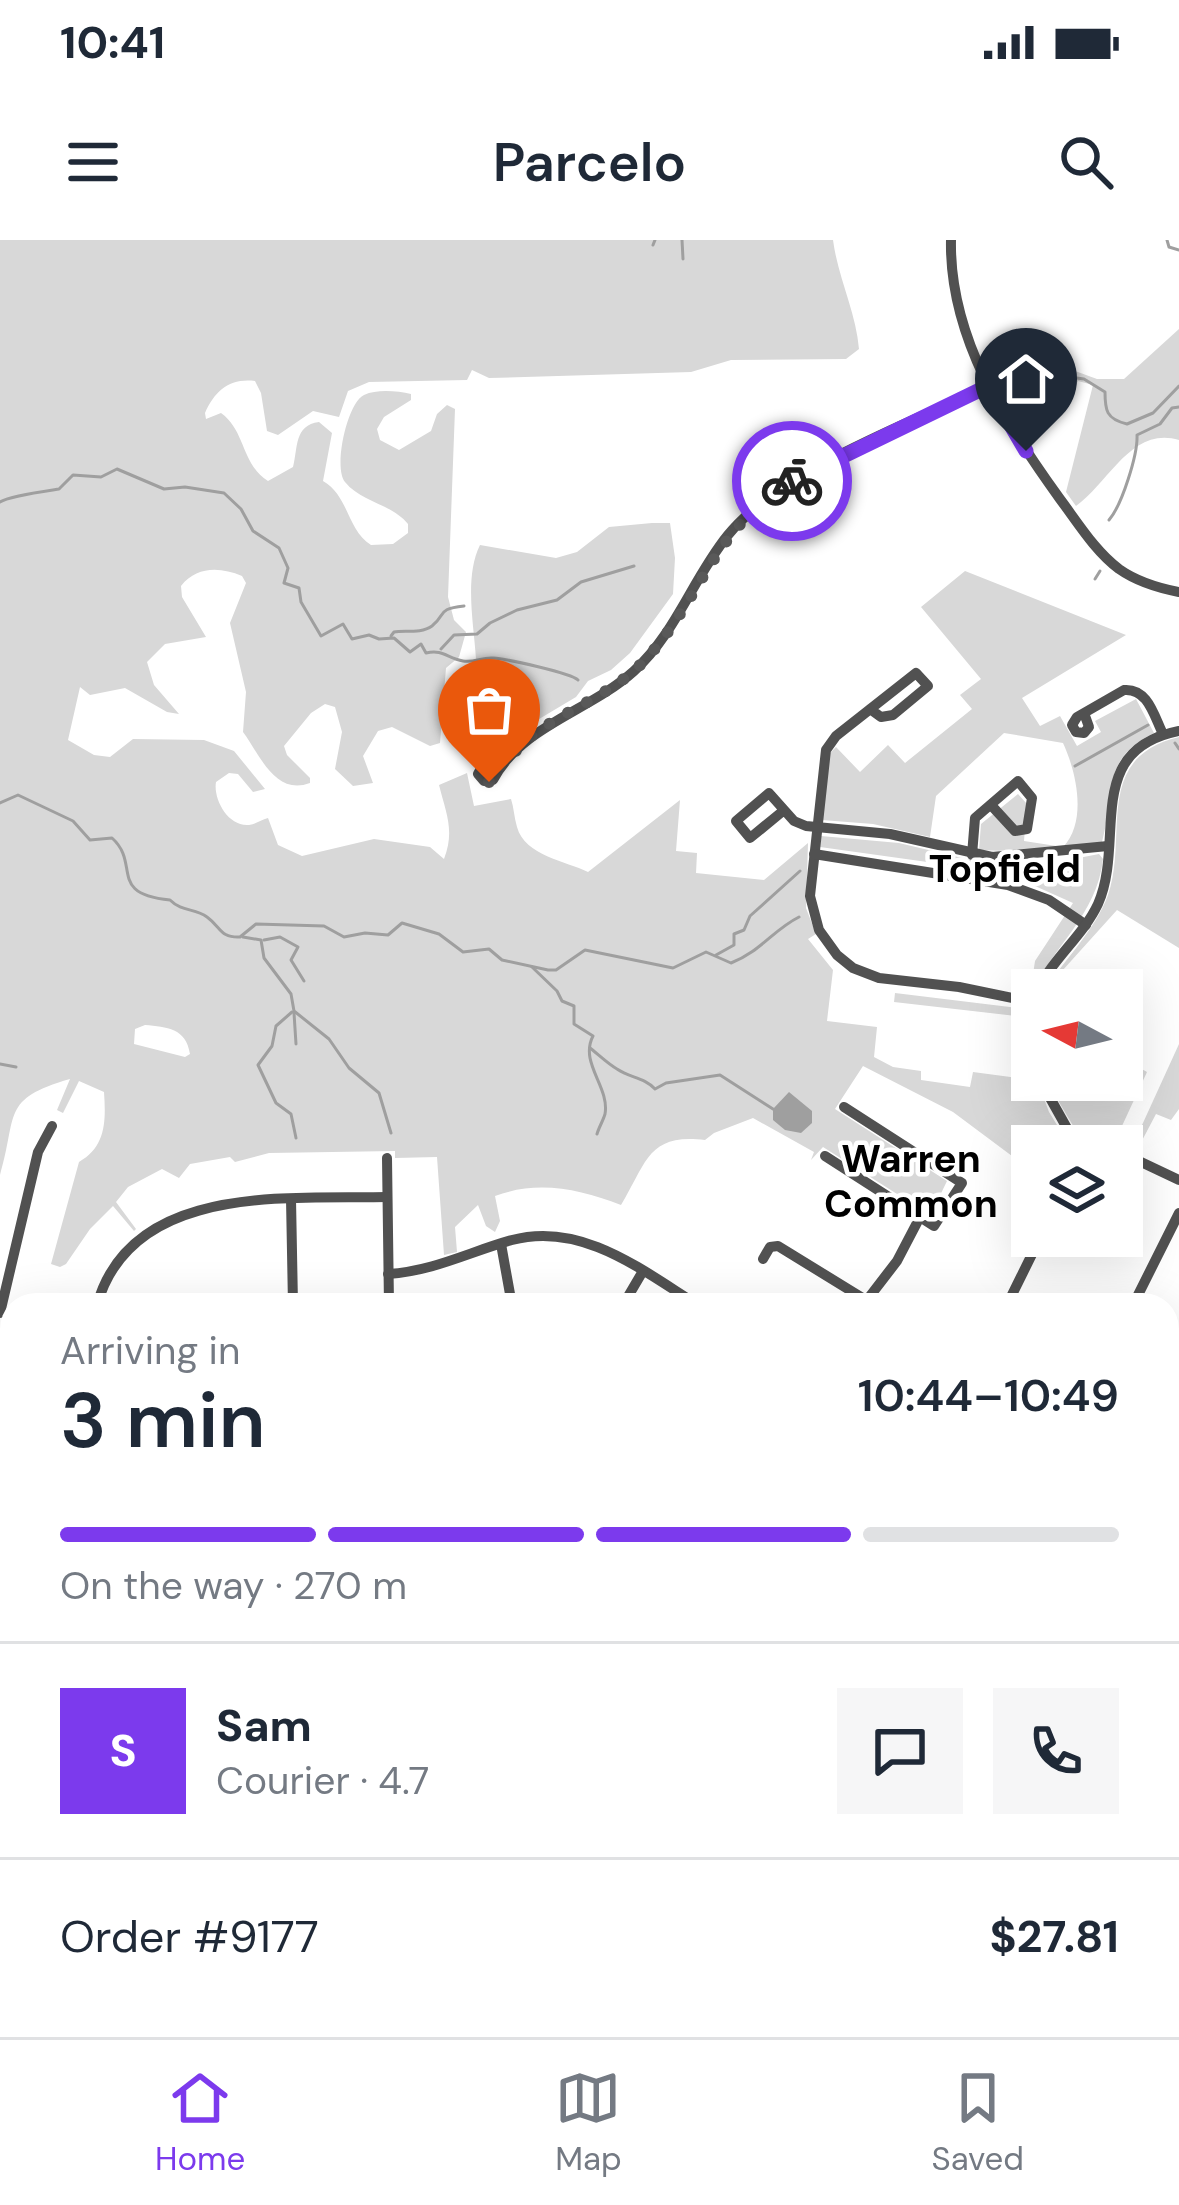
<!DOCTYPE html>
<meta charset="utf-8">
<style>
body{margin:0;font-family:"DM Sans",sans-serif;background:#f6f6f7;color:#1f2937;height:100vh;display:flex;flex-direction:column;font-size:45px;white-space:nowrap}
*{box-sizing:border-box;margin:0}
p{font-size:39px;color:#747a83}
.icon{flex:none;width:66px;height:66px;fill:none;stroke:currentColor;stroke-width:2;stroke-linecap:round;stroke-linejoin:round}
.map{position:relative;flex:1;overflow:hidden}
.drawer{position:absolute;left:0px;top:1053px;width:1179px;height:744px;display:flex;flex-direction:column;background:#fff;border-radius:36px 36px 0 0;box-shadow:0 12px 48px #0002}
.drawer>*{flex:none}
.needle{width:78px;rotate:277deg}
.tools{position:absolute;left:1011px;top:729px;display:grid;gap:24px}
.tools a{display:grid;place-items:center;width:132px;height:132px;border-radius:0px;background:#fff;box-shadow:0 12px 48px #0002;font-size:60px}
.pin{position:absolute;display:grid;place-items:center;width:102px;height:102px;color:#fff;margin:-123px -51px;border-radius:50% 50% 50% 0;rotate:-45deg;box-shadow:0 0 12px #0007}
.pin .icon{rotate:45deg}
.courier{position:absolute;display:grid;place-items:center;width:120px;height:120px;margin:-60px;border:9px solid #7c3aed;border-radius:50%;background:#fff;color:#222;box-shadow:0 3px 15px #0007}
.headline em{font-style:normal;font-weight:600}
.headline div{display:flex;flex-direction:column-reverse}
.headline{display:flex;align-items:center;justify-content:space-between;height:204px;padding:0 60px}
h1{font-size:78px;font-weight:600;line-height:90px}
.bar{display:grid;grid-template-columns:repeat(4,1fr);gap:18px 12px;align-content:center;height:144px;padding:0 60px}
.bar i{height:15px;border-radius:9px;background:#e0e1e3}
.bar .active{background:#7c3aed}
.bar p{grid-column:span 4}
.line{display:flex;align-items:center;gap:30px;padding:0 60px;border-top:3px solid #e0e1e3}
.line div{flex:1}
.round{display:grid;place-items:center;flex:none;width:126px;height:126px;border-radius:0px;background:#f6f6f7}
.status{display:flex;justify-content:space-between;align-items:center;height:84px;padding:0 60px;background:#fff;direction:ltr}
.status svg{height:33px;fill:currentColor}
header{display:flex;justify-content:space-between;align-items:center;height:156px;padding:0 60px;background:#fff;font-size:54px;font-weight:600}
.tabs{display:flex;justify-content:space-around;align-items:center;height:168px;border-top:3px solid #e0e1e3;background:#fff;font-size:33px;color:#747a83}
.tabs a{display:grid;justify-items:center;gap:6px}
.tabs .active{color:#7c3aed}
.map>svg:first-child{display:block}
.green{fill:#d8d8d8;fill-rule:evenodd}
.water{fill:#9f9f9f}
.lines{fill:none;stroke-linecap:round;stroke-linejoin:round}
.stream{stroke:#9f9f9f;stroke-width:3}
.minor{stroke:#515151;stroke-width:10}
.done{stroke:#595959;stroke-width:12;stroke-dasharray:0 21.6}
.route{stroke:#7c3aed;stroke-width:15}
.labels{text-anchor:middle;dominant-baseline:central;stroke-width:9;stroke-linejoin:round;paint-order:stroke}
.neighbourhood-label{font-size:39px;font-weight:bold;fill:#000;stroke:#fff}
</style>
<div class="status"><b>10:41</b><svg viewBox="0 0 49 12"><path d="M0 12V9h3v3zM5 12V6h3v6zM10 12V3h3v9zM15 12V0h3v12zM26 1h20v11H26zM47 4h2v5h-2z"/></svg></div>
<header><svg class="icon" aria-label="menu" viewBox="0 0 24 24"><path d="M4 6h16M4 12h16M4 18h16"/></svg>Parcelo<svg class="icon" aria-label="search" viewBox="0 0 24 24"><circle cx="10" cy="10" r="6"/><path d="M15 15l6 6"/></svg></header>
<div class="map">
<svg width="1179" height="1797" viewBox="0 0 1179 1797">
<rect width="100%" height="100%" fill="#fff"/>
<g class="green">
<path d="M0 0H833C838 38 856 72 859 109L846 119 731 120 691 132 489 138 472 130 467 140 369 142 348 151 339 177 313 171 278 195 267 191 261 153 255 141C229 138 215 151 205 173L206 179 221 173C246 191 241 224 268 241L293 227C298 208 294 185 319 182L332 193 323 241C349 256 347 290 371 305L393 304 408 293V284C392 264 361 262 345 242 333 228 347 163 364 155 377 149 397 151 411 154V160L384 177 377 189 380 200 399 210 431 191 437 174 447 165 455 169 448 357 454 380 466 392 459 417 446 428 440 503 430 506 392 487 378 491 363 516 373 543 353 546 335 529 342 492 335 467 325 464 311 473 284 506 287 515 310 538V543C275 556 260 515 243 492L246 452 230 383 246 343 242 336C220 327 197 326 181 346L182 357 206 397 165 404 147 422 154 445 179 474 167 472 125 448 90 455 80 447 68 500 94 515 110 517 133 499 204 500 234 511 265 549 253 552 238 534 229 533 216 542C213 559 228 587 249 585 256 584 261 580 268 578L278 605 302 616 374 599 430 607 444 619C455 591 446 573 439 545L467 533 474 566 511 559C514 568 514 577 517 587 525 616 566 621 588 632L680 560 676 611 697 613 696 633 764 640 808 603 806 668 816 694 808 699 833 730 827 781 877 787 874 817 893 827 921 831V840L970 847 973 832 1025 839 1024 799 1032 840H1037L1049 872 1070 906H1032V926L1016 935V919L953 872 863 826 835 869 947 941 932 972 927 973 823 907 811 920 814 912 753 878 714 893 705 900C648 893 647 922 621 965 579 949 538 940 495 956L500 981 495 992 486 986 478 965 455 987 457 1012 444 1015 437 917 395 918V911L269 913 235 922 230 917 190 924 179 938 162 929 128 947 116 962 136 989 134 991 113 966 90 989 66 1024 60 1027 51 1024 79 922C106 907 106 881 104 852L79 841 63 873 57 870 70 839C0 859 18 875 0 935ZM145 785C167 787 186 788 190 814L185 817 134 804 135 789Z"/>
<path d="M1179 89V200C1131 186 1109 243 1076 266L1066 252 1093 145 1078 141 1064 163H1040L1030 156 1031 143 1045 120 1097 139H1124Z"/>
<path d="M652 283H670L675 318 673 354 630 413 611 430 588 441 576 457 524 488 501 510 475 514C463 487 478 449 476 419 474 385 464 337 480 305L556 318 577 312 609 287Z"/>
<path d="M965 331 1126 395 1022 458 1040 486 1060 476 1077 506 1101 492 1095 481 1136 459 1154 493C1100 519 1115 555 1102 602 1062 612 1020 612 979 610L981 584 1018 554 1027 564 1024 601 1063 607C1088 581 1076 531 1063 503L1004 493 936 556 930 597 873 584 822 580 830 513 836 507 860 532 888 505 905 523 972 469 960 455 981 439 921 367Z"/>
<path d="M1179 497V708L1117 670 1062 731 1054 750H1045C1064 720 1096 689 1108 655 1129 595 1092 518 1179 497Z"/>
<path d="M821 596 899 603 979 622 1048 624 1099 614 1103 619C1097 675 1053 706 1030 755L1035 721 1073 663 1006 633 820 607Z"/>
<polygon points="895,753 1018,768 1020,765 1028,766 1026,782 1016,776 894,762"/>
<polygon points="1179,804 1179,869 1171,880 1156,874 1137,910 1132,907"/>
<polygon points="1122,818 1147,832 1115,901 1085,906 1046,840 1122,840"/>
<polygon points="1167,1156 1179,1162 1179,1431 1167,1424"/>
<polygon points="12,1337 12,1785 716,1785 712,1797 0,1797 0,1339"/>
<polygon points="1003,1785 1066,1785 1078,1797 1005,1797"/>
</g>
<g class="water">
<polygon points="789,852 812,871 812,883 801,893 785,890 773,880 773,869"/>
<polygon points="0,1760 12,1763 12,1785 77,1785 94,1797 0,1797"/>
</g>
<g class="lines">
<g class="stream">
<polyline points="682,0 683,19"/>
<polyline points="1167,0 1169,7 1179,10"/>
<polyline points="653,5 655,0"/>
<path d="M1007 144 1014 150 1026 148 1037 153 1043 152 1054 135 1084 139 1105 152C1105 170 1106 179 1127 184L1153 173 1179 146"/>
<path d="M0 262C9 256 46 251 59 249L73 235 101 237 117 229 164 249 185 247 224 253 241 269 253 291 279 308 288 328 284 343 299 348 301 362 321 396 343 384 352 399 369 395 379 399 394 398 410 412 421 404 426 413C443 409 447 418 463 421 474 423 482 417 493 418 507 419 571 433 578 440"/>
<path d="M1109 280C1122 265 1138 214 1137 195L1160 184 1172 168 1179 167"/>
<polyline points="1095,339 1100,331"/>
<path d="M391 396 394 392C404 390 421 394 432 386 447 374 436 369 464 366"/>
<polyline points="441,409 454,395 477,394 490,383 517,370 557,360 581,342 634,326"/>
<polyline points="1175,503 1179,509"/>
<polyline points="1075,526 1148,485"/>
<path d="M0 563 18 555 73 581 90 600 112 598C141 624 107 654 170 660 182 672 195 668 207 677 221 687 220 698 240 697L256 684 324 686 344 697 365 693 388 695 402 683 439 694 463 712 489 709 502 720 548 730H556L585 710 673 728 706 712 731 723C760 712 773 690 799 677"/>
<polyline points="243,697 261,700 264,718 291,754 294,771 329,799 349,828 379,853 391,893"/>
<polyline points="264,700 280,697 298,707 291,720 304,741"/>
<polyline points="716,715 734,705 734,694 744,690 750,676 800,631"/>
<path d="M532 727 557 751 562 761 574 766V784L593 796C579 823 610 847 605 874 603 881 599 887 597 894"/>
<polyline points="292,772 276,786 272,806 258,825 276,863 291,874 296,898"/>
<polyline points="294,773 296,804"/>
<path d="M590 808C599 815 608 824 617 829 630 838 644 837 655 849L666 843 720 835 773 869"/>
<polyline points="0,824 16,827"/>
<polyline points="0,1549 12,1529"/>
<polyline points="328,1785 332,1797"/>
<polyline points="369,1785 373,1797"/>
<polyline points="285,1795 311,1787 323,1797"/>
<polyline points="706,1797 712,1785"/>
</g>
<g class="minor">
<path d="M951 0C949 97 1005 183 1060 259 1078 283 1095 311 1119 329 1136 341 1158 348 1179 352"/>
<polyline points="870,469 881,477 893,475 928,446 916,433 836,496 826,510 810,656 819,690 837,715 853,728 879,738 959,747 1032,762"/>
<path d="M1084 473 1089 487 1084 493 1076 492 1072 485 1077 477 1124 450C1148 448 1154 476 1163 494"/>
<path d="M497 528 484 523 478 534 484 541 493 540C521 486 590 471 634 431 676 393 693 338 728 295 781 230 910 183 988 146"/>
<polyline points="783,571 750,598 736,581 769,553 794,581 806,586 890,594 992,617 1108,606"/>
<polyline points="814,614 1008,645 1049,660 1086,685"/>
<polyline points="972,615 975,578 1018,541 1032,558 1027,589 1015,591 991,565"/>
<path d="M1038 750C1053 718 1083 696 1098 664 1126 601 1082 510 1179 491"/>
<polyline points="1032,779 1032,795"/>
<polyline points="1040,840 1077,906"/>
<polyline points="1122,913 1179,940"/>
<polyline points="825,916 934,986 962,943 844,867"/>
<polyline points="387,918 389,1065"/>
<polyline points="291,959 293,1065"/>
<polyline points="501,1004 512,1065"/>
<polyline points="763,1019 770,1007 778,1006 874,1065"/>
<path d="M388 1034C434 1031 469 1012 512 1000 582 981 643 1031 698 1065"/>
<polyline points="867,1060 897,1021 920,977"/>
<path d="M97 1065C131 943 288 959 387 957"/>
<polyline points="623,1065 643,1031"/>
<polyline points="1007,1065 1041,996"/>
<polyline points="1133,1065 1179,973"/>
<polyline points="0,1073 38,912 52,886"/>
<polyline points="1167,1107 1179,1113"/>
<polyline points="0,1292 12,1292"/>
<polyline points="1167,1437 1179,1445"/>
<polyline points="1167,1677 1179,1672"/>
<polyline points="0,1721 12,1723"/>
<polyline points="134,1785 140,1797"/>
<polyline points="832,1785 840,1797"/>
<polyline points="957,1785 958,1797"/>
<polyline points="782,1797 802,1785"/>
</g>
</g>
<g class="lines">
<path class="done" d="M489 542 496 537 497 528C512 517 523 501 538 491 575 466 615 452 646 419 703 356 712 290 792 241"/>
<polyline class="route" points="792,241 988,146 1026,211"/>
</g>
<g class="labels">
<g class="neighbourhood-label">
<text x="1005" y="628">Topfield</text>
<text x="911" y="918">Warren<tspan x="911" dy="45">Common</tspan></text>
</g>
</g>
</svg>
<div class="tools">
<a><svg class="needle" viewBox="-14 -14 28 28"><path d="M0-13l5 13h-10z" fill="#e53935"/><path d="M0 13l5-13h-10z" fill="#747a83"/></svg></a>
<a><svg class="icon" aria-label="layers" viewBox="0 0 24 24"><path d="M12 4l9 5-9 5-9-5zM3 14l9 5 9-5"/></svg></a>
</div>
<div class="pin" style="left:489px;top:542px;background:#ea580c"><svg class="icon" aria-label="bag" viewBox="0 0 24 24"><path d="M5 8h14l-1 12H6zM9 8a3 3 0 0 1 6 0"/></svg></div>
<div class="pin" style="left:1026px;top:211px;background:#1f2937"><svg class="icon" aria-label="home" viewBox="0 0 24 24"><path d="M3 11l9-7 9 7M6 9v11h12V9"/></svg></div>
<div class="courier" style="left:792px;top:241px"><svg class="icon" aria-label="bike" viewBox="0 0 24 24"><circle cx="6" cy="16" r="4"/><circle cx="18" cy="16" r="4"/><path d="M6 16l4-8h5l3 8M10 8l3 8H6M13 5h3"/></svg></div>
<section class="drawer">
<div class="headline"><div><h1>3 min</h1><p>Arriving in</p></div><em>10:44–10:49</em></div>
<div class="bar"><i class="active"></i><i class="active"></i><i class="active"></i><i></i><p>On the way · 270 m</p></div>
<div class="line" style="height:216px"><b class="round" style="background:#7c3aed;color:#fff">S</b><div><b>Sam</b><p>Courier · 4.7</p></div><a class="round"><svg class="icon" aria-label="chat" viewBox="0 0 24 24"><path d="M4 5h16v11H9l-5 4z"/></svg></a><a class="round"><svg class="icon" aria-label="phone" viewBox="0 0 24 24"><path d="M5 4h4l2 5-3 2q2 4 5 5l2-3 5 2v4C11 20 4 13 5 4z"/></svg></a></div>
<div class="line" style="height:156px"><div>Order #9177</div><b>$27.81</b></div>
</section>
</div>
<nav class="tabs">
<a class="active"><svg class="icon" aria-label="home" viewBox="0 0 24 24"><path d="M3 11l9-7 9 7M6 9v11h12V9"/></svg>Home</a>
<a><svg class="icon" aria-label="map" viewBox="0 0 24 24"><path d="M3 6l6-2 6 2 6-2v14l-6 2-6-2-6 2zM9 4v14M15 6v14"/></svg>Map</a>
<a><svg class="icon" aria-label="saved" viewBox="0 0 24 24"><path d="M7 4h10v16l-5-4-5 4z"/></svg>Saved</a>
</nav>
